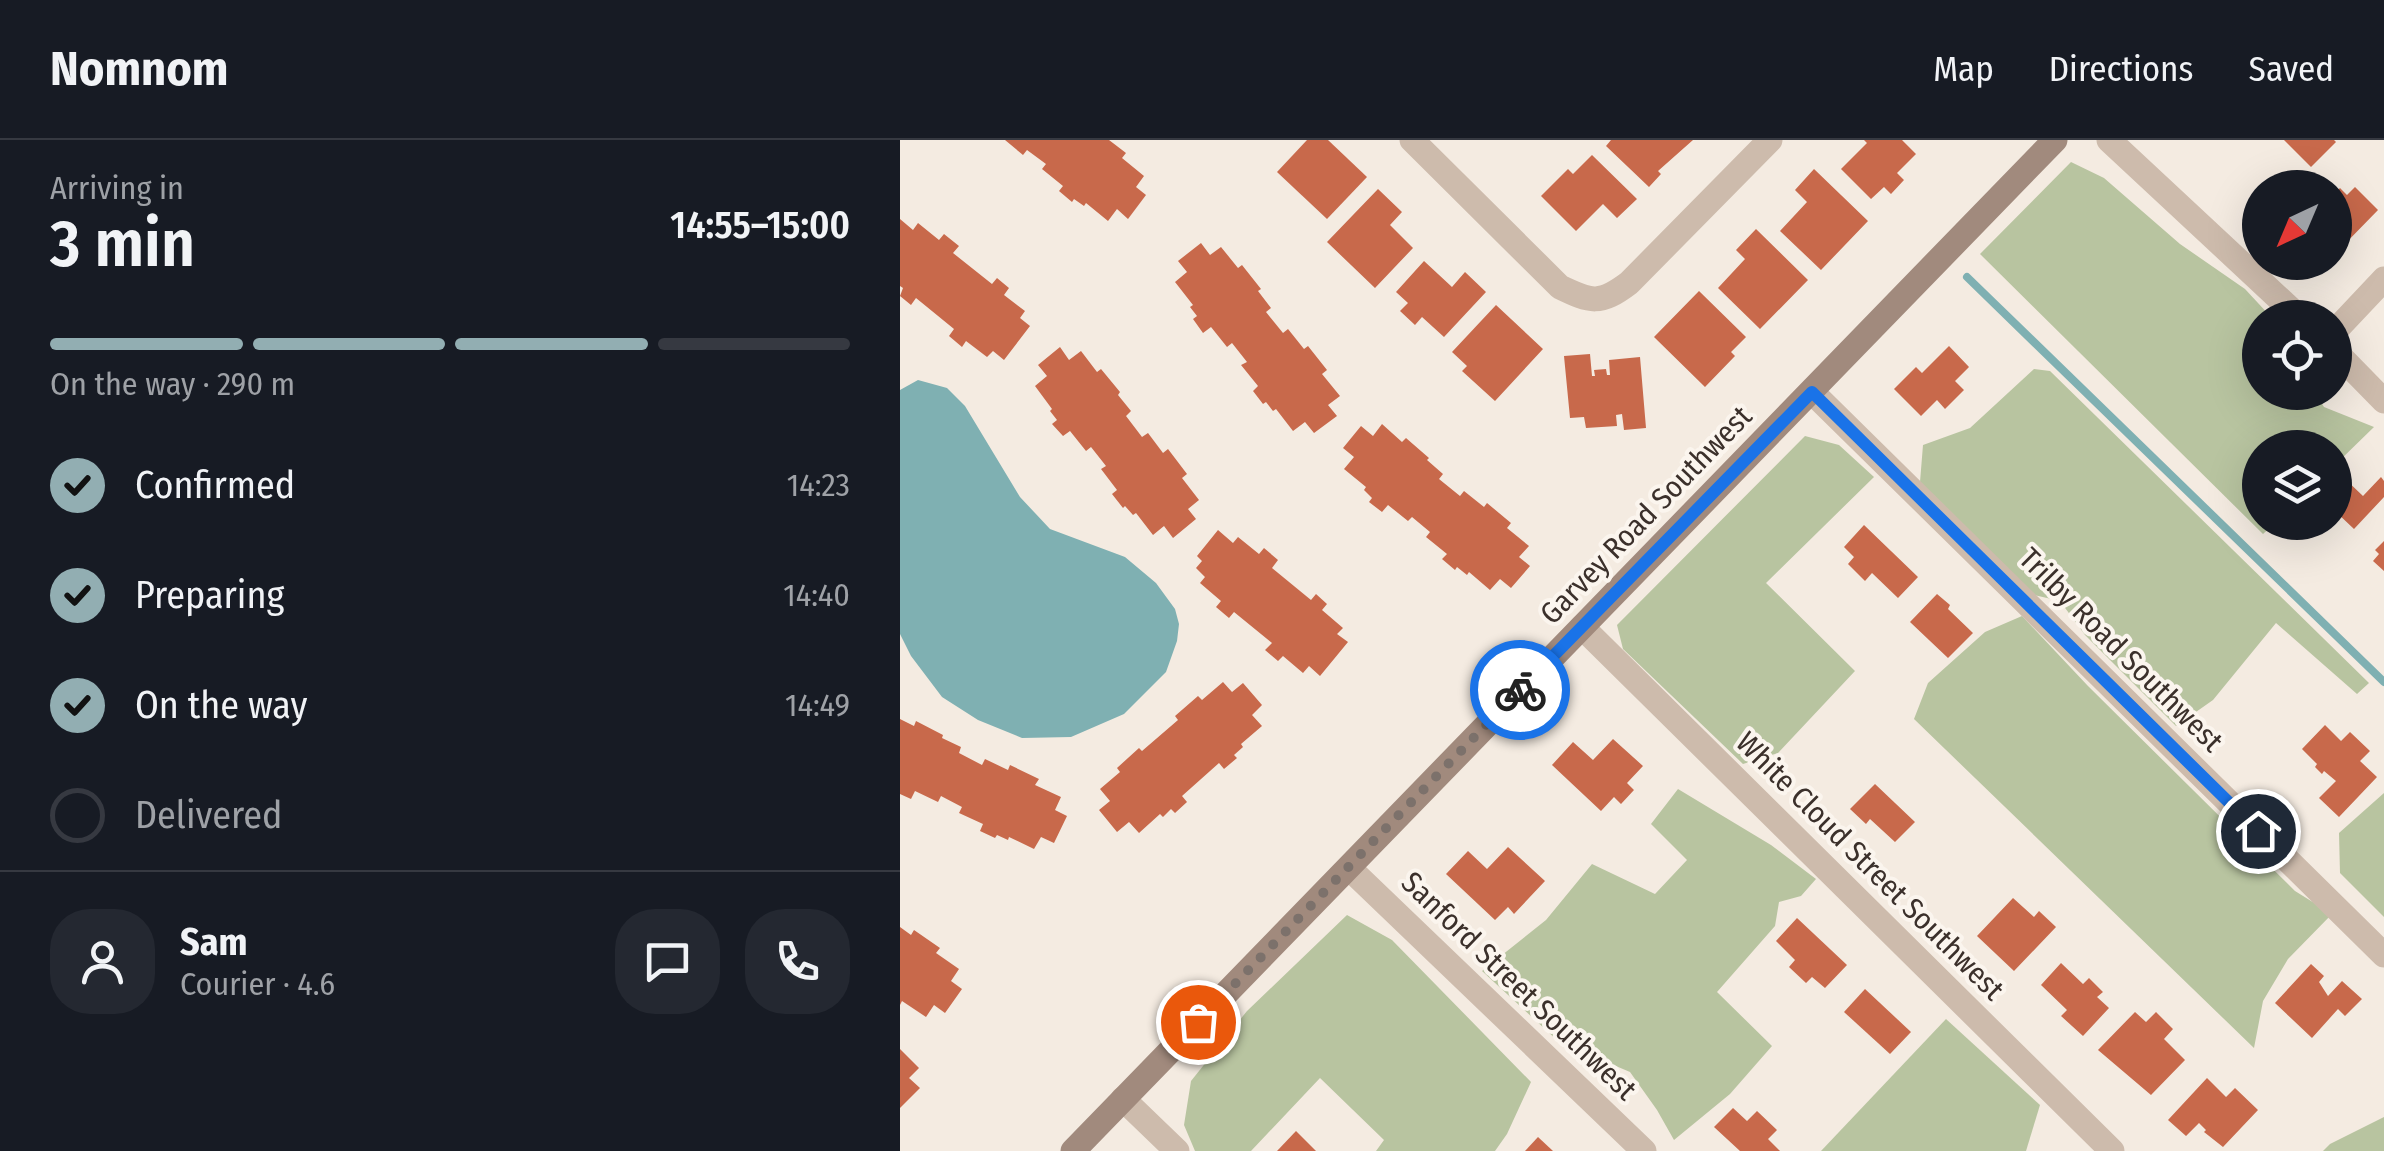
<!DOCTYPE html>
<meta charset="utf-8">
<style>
body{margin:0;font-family:"Fira Sans Condensed",sans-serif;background:#242831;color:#f1f3f6;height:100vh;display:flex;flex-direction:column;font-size:38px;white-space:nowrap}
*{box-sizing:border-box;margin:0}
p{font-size:32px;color:#9ea1a6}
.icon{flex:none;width:55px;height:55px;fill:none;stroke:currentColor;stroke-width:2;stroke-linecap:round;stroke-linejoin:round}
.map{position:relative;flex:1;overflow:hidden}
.side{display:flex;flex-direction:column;background:#171b24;width:900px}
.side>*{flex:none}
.needle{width:65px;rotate:224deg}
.fabs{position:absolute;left:1342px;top:30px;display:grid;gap:20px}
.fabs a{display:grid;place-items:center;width:110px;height:110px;border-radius:50%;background:#171b24;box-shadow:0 10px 40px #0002;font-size:50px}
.pin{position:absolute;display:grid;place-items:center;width:85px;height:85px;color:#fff;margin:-42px;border:5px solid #fff;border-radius:50%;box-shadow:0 2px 10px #0007}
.courier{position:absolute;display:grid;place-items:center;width:100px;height:100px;margin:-50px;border:8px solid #1a73e8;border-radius:50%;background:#fff;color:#222;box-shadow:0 2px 12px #0007}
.headline em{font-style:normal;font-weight:600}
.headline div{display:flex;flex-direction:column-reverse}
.headline{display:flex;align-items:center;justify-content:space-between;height:170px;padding:0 50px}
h1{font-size:65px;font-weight:600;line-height:75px}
.bar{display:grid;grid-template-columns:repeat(4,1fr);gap:15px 10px;align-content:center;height:120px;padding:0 50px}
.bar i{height:12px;border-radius:8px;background:#363941}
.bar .selected{background:#92aeb2}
.bar p{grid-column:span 4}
.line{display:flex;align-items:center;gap:25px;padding:0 50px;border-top:2px solid #363941}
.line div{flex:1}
.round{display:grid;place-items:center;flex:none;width:105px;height:105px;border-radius:40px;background:#242831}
ol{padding:0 50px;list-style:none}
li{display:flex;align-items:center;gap:30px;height:110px}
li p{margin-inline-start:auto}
li .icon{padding:10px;border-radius:50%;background:#92aeb2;color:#111;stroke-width:4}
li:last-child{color:#9ea1a6}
li i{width:55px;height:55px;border:5px solid #363941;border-radius:50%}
header{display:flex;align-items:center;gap:60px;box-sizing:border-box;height:140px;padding:0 50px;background:#171b24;border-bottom:2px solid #363941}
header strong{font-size:48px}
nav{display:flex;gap:55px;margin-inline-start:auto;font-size:35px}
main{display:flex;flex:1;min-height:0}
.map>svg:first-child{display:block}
.green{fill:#b8c4a0}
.water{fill:#7fb0b2}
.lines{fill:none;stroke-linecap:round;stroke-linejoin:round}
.stream{stroke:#7fb0b2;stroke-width:8}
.building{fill:#c8694b}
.street{stroke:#cdbbac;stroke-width:25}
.secondary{stroke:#a18a7d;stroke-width:25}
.done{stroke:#7c716b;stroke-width:10;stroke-dasharray:0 18}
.route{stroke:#1a73e8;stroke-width:12}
.labels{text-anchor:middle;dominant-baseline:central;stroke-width:8;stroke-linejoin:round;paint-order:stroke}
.street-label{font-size:30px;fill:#3b302b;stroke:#fbf5ee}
</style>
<header>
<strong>Nomnom</strong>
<nav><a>Map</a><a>Directions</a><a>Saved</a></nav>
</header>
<main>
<section class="side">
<div class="headline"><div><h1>3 min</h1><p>Arriving in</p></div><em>14:55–15:00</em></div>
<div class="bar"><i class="selected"></i><i class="selected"></i><i class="selected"></i><i></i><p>On the way · 290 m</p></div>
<ol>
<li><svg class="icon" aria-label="check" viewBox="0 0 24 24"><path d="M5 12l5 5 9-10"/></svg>Confirmed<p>14:23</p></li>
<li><svg class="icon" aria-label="check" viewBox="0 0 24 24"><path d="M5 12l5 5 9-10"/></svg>Preparing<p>14:40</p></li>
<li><svg class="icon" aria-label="check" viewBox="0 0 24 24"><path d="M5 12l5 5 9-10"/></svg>On the way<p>14:49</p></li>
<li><i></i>Delivered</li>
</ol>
<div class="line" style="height:180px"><a class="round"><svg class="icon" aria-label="person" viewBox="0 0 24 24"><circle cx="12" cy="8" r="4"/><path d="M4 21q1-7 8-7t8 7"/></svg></a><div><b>Sam</b><p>Courier · 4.6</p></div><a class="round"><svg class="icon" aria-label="chat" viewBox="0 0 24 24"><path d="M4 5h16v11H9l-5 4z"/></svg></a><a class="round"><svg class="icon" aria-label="phone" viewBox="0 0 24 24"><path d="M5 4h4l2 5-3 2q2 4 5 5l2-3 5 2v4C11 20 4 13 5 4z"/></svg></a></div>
</section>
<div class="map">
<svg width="1484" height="1011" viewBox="0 0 1484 1011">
<rect width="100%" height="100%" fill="#f4ebe1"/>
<g class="green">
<polygon points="1171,22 1204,38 1280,104 1345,149 1371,177 1360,178 1360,252 1415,253 1424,267 1474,287 1435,325 1435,308 1360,308 1360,382 1375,383 1363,394 1080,114"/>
<polygon points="1134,229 1150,231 1469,543 1457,554 1376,483 1313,560 1276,586 1185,495 1160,461 1134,455 1020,342 1023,305 1070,288"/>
<polygon points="905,296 939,305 974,337 866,443 955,531 878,613 843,624 723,509 717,485"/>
<polygon points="1122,476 1188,546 1395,751 1432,774 1388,819 1363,861 1354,908 1014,579 1028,543 1085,492"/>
<polygon points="778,649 871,705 916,739 901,756 879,762 875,786 817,852 872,906 830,954 774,1000 757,970 730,932 659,902 582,831 646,780 692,724 755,754 787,720 751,684"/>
<polygon points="1484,653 1484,777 1440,733 1439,693"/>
<polygon points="447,775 492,800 631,942 607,994 595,1011 476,1011 484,1000 420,938 351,1011 295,1011 284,985 291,941 347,871"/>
<polygon points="1046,879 1140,965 1126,1011 921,1011"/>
<polygon points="1484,977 1484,1011 1423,1011 1430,1004"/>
</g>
<polygon class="water" points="18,240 47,248 65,266 120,357 150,389 225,417 256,443 275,469 279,484 277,501 266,532 224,574 171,597 122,598 78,580 42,557 11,516 0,494 0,250"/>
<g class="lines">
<polyline class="stream" points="1067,137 1484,542"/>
</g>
<g class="building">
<polygon points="105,0 209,0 226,13 222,18 244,36 236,47 246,55 228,79 217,69 208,81 186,63 184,66 174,59 172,62 159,51 163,46 142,29 146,24 127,10 123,15"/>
<polygon points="407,0 428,0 467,37 427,79 377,32"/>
<polygon points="711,0 793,0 758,31 761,34 749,47 706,6"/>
<polygon points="964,0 1002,0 1016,14 997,33 1004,40 991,54 984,47 971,59 941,29 967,3"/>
<polygon points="1384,0 1434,0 1436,2 1411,27"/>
<polygon points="692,15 737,59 717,78 703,64 676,91 641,56 668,29 673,34"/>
<polygon points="914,29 968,81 921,130 880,91 907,62 895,50"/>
<polygon points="1455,47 1478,70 1439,110 1435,107 1435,53 1440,48 1447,55"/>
<polygon points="478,49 502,72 490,85 513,108 475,148 427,102"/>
<polygon points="0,79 13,90 18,83 39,100 44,94 59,106 53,113 92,144 97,138 109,148 104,155 125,171 120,178 130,186 104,220 93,211 87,217 66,201 62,207 49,196 54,189 16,158 11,165 0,156 3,148 0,146"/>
<polygon points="856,89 908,140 860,189 818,148 845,119 836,110"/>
<polygon points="301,103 310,115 321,107 338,128 342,125 361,149 358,151 371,168 366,172 383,193 388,189 404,209 408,206 427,230 422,234 440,256 428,265 437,276 414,293 405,282 393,291 376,269 373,271 366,262 363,264 353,251 358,246 341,225 347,222 332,203 327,207 311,187 303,193 293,179 297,176 290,167 293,165 275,142 287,132 278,121"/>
<polygon points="524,121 552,147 565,132 586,152 544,197 522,177 515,185 500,171 508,163 496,152"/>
<polygon points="799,151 846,197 831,212 835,216 805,247 754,197"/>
<polygon points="596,165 643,209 595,261 562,231 567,226 552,212"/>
<polygon points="1049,206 1069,227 1055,241 1064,250 1045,269 1037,260 1021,276 994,249 1016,227 1022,233"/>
<polygon points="160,207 169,220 181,211 197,232 201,229 220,252 218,255 231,271 226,276 242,297 248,293 263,313 268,309 287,334 282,338 299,360 288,369 296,379 273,398 264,386 253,395 236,373 233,375 225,366 223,368 212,354 217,350 201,329 206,326 191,307 186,311 170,291 163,296 152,284 157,280 150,271 152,269 135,246 147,236 138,225"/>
<polygon points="690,214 692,236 695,236 694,230 706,229 707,235 710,235 709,220 740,217 746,288 724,290 722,274 716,275 717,286 686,288 684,277 670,278 664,216"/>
<polygon points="482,284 502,302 506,298 529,318 527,320 543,334 539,339 560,356 564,351 584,367 587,363 611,383 607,388 629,406 619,417 630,426 611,448 600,439 590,450 569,432 567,435 557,427 555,430 542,419 547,414 526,397 530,392 512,377 508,381 488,365 482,372 469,362 472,358 464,350 466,347 444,329 454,317 443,308 461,286 473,296"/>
<polygon points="1442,336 1463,356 1481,337 1484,341 1484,357 1454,389 1435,371 1435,344"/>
<polygon points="964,385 1018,437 998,458 972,433 965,441 948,424 954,417 944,407"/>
<polygon points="318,390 333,403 338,397 359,414 364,408 378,420 372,428 411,460 416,454 427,464 422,470 443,488 437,494 448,502 420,536 409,526 403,533 383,516 378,521 365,510 372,503 334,472 329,478 316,467 321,461 300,443 305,437 296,428 302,421 297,416"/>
<polygon points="1484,401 1484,431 1473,421 1479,414 1475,410"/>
<polygon points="1037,454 1050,465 1048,469 1073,493 1048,518 1010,482"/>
<polygon points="323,542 332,552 343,543 362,565 352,575 362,586 341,604 343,607 334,615 337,618 324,629 319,623 282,656 287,662 275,673 271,669 263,677 260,674 239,693 229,682 217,692 199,670 210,661 200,649 220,632 217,628 239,608 242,611 278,580 275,576 298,556 302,560"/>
<polygon points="0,579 14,586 16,581 43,595 42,598 61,607 59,613 82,625 85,619 108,630 110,625 139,639 135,645 161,657 155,670 167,676 154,703 141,697 134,709 109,697 108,700 97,695 95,698 80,691 83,684 59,673 62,667 41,656 38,662 15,651 11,659 0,654"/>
<polygon points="1425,585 1441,601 1450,592 1470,611 1460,621 1477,637 1439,677 1419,658 1436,641 1424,631 1422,634 1415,627 1417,624 1402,609"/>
<polygon points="713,599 743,626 727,643 734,650 721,664 714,657 701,671 652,625 673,602 693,620"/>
<polygon points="975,644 1015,682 995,702 970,679 966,684 950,669"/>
<polygon points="608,707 645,741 614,774 608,767 595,780 546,734 568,711 587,729"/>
<polygon points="1113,758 1134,777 1139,771 1156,787 1114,831 1077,796"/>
<polygon points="897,778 947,825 925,848 912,837 906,843 889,827 895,820 876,801"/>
<polygon points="0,787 11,795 14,790 40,808 36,813 59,829 51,841 62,849 45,873 34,865 26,877 2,861 0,865"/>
<polygon points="1161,823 1183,844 1189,838 1203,852 1197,857 1209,868 1183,896 1161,876 1167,870 1141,845"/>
<polygon points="1411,824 1424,836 1419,842 1428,856 1442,841 1462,859 1445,876 1438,869 1412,898 1375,863"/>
<polygon points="965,849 1011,892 990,914 944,872"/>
<polygon points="1235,872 1246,882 1256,872 1273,889 1264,899 1285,920 1251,955 1198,910"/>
<polygon points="0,909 19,928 9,938 20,948 0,968"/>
<polygon points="1307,938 1326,957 1335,948 1358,970 1323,1007 1304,992 1306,990 1299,983 1286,996 1268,980"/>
<polygon points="833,968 847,981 857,971 877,990 868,999 880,1011 840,1011 814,987"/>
<polygon points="396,991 416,1011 377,1011"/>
<polygon points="638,997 653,1011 625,1011"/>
</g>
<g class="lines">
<g class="street">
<path d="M512 0 660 147C691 162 700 165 729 143L870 0"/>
<polyline points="1209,0 1400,178"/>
<polyline points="1435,191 1484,139"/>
<polyline points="1435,211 1484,261"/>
<polyline points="912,252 1484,815"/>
<polyline points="682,487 1212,1011"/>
<polyline points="449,728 744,1011"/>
<polyline points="223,959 277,1011"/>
</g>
<polyline class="secondary" points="173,1011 1155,0"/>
</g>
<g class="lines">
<polyline class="done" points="298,882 620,550"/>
<polyline class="route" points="620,550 912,252 1358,691"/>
</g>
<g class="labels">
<g class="street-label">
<text transform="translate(746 375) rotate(-46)">Garvey Road Southwest</text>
<text transform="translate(1221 510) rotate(45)">Trilby Road Southwest</text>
<text transform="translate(970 726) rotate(45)">White Cloud Street Southwest</text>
<text transform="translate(619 846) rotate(44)">Sanford Street Southwest</text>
</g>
</g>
</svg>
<div class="fabs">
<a><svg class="needle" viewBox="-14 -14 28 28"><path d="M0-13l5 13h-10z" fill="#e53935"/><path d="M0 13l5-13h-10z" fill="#9ea1a6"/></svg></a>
<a><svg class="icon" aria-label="locate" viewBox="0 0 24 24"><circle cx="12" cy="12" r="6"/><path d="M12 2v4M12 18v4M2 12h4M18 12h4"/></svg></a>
<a><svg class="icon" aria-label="layers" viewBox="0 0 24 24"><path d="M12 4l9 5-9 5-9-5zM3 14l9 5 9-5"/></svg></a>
</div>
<div class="pin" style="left:298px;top:882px;background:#ea580c"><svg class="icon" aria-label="bag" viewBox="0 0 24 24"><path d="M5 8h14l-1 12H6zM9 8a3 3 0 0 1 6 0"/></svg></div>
<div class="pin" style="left:1358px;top:691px;background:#1f2937"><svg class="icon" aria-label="home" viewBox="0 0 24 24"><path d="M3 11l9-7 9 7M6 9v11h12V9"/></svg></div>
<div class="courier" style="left:620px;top:550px"><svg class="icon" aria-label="bike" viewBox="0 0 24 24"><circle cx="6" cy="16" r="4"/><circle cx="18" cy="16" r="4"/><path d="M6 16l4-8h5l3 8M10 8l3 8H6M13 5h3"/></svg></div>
</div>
</main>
